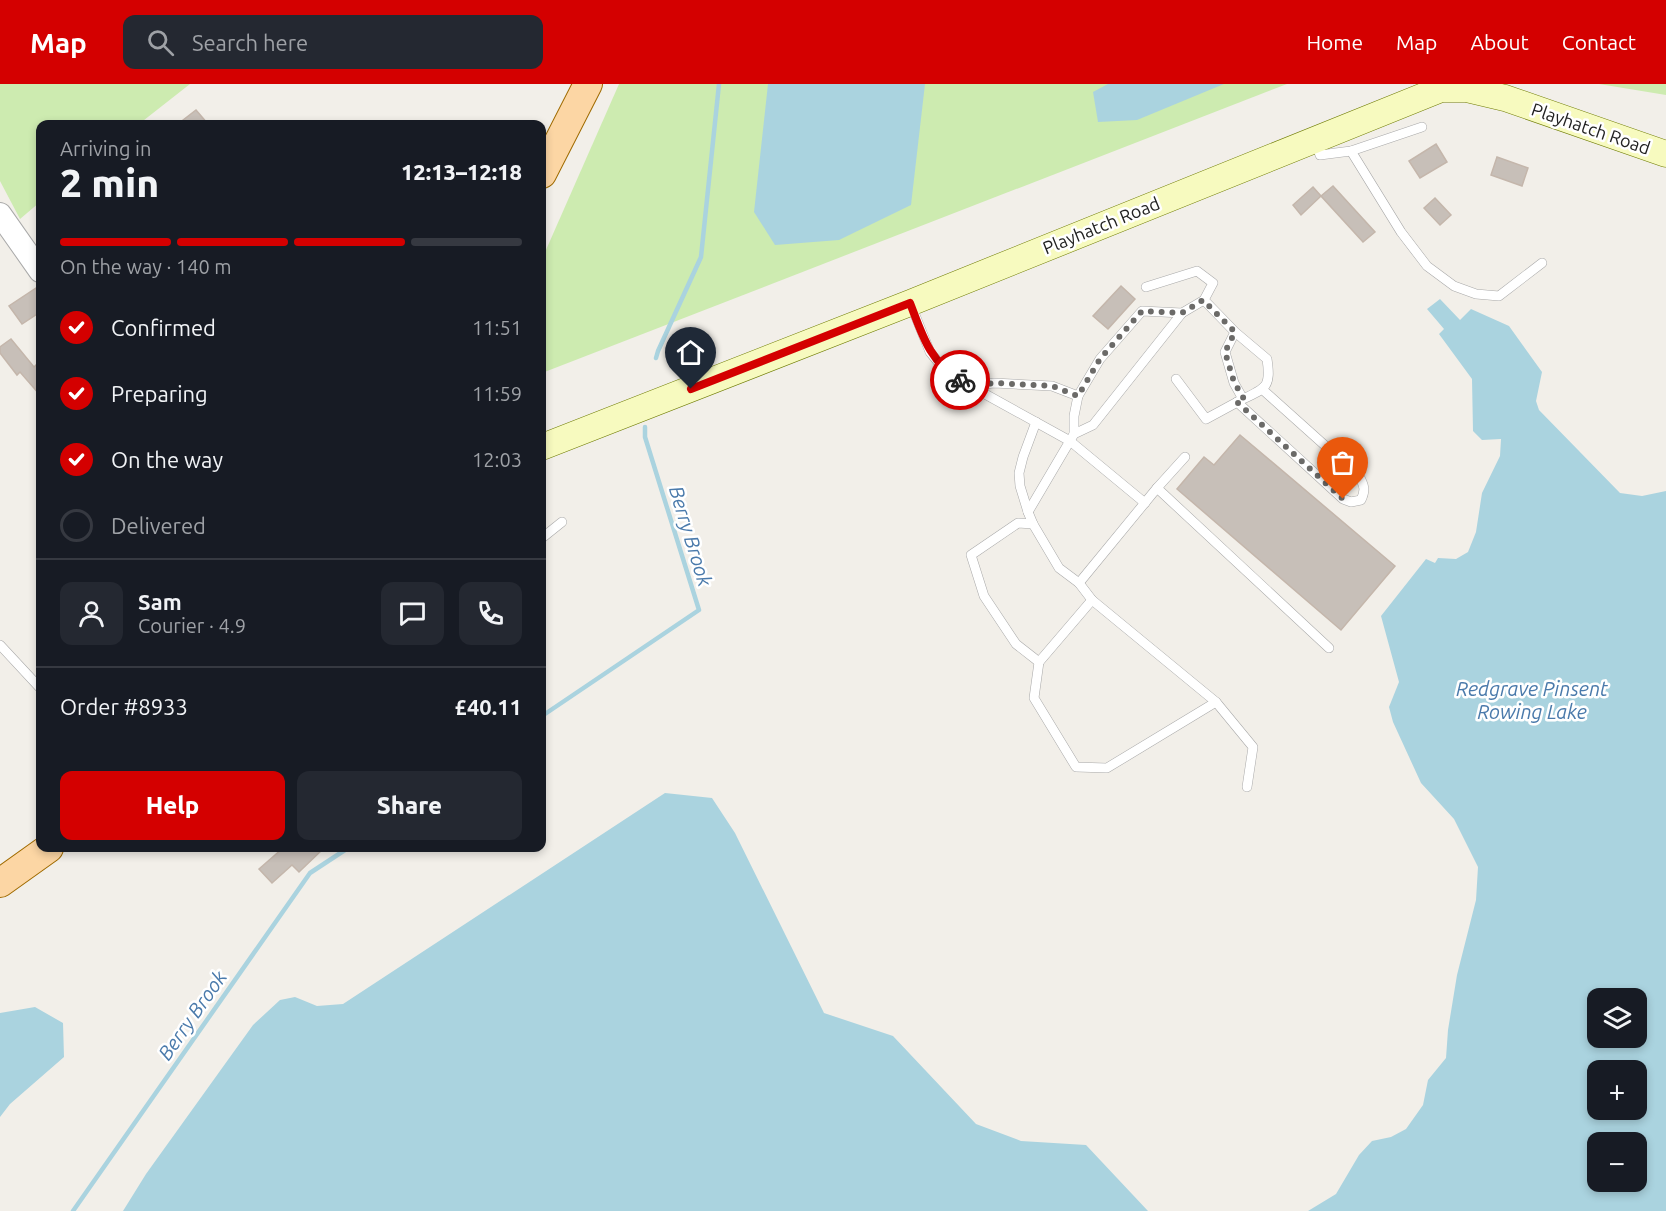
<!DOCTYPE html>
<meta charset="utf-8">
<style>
body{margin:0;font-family:Ubuntu,sans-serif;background:#242831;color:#f1f3f6;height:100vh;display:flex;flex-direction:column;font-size:22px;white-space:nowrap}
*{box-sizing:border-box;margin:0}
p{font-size:20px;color:#9ea1a6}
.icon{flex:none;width:33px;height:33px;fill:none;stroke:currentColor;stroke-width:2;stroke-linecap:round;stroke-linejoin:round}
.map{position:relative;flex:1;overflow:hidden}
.sheet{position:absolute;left:36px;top:36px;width:510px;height:732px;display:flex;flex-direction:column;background:#171b24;border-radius:12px;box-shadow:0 3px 9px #0003}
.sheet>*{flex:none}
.tools{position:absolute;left:1587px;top:904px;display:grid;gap:12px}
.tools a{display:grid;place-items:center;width:60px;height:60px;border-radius:12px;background:#171b24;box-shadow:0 3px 9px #0003;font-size:30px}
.pin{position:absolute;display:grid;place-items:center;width:51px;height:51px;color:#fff;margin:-62px -26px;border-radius:50% 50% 50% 0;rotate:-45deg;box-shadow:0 0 6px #0007}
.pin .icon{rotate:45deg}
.courier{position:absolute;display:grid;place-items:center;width:60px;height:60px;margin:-30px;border:4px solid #d40000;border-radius:50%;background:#fff;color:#222;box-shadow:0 2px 8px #0007}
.head em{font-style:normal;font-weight:800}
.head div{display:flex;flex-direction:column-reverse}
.head{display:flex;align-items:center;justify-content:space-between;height:102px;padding:0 24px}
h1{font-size:39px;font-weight:800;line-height:45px}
.bar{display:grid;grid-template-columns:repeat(4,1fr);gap:9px 6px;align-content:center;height:72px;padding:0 24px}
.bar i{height:8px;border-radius:4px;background:#363941}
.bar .active{background:#d40000}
.bar p{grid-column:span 4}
.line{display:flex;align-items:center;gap:15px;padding:0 24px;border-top:2px solid #363941}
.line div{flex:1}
.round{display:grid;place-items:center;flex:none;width:63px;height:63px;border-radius:12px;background:#242831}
ol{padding:0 24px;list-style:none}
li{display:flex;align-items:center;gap:18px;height:66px}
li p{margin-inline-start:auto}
li .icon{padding:6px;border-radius:50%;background:#d40000;color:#fff;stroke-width:4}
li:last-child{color:#9ea1a6}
li i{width:33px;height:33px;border:3px solid #363941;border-radius:50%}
.primary-button{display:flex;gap:12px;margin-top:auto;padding:12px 24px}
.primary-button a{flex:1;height:69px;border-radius:12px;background:#d40000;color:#fff;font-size:24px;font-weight:800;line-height:69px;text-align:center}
.primary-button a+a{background:#242831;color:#f1f3f6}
header{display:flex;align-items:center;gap:36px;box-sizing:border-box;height:84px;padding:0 30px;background:#d40000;color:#fff}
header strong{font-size:28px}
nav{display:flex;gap:33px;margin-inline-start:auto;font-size:21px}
.search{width:420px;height:54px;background:#242831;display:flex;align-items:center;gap:15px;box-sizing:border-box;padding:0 21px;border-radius:12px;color:#9ea1a6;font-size:22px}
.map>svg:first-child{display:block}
.grass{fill:#cdebb0}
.water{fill:#aad3df;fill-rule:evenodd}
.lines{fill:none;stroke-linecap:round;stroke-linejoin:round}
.stream{stroke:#aad3df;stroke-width:4.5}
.building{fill:#c7bfb8;stroke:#c4b6ab;stroke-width:1.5}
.service-casing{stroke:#a9a9a9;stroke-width:10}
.tertiary-casing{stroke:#a9a9a9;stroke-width:24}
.secondary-casing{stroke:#707d05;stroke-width:27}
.primary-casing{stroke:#a06b00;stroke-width:30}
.service{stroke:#fff;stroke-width:9}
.tertiary{stroke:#fff;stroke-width:22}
.secondary{stroke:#f7fabf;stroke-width:26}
.primary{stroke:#fcd6a4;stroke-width:28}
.done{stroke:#6b6a68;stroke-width:6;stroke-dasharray:0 10.8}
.route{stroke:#d40000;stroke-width:8}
.labels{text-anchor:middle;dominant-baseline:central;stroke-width:5;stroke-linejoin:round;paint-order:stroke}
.street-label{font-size:18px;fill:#222;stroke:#fff}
.water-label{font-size:20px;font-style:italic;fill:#4a7aab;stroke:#fff}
</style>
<header>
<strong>Map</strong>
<div class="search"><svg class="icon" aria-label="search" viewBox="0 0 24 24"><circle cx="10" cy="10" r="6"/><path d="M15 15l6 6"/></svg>Search here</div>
<nav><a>Home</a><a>Map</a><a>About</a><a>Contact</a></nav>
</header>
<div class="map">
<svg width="1666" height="1127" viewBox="0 0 1666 1127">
<rect width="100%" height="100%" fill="#f2efe9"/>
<g class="grass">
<polygon points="0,0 190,0 139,40 40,40 40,118 20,135 0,97"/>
<polygon points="619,0 1287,0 542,289 542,175"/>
<polygon points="1599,0 1666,0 1666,11"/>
</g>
<g class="water">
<polygon points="768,0 925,0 911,121 839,156 775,161 754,128"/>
<polygon points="1108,0 1224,0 1137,36 1098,38 1093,8"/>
<path d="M1440 215 1460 236 1471 225 1509 242 1542 288 1536 317 1539 326 1620 409 1642 412 1666 407V1127H1308L1336 1110 1359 1071 1372 1057 1391 1053 1406 1045 1423 1021 1428 996 1446 974 1448 946 1457 891 1476 816 1478 783 1454 735 1421 699 1393 638 1389 623 1399 598 1381 532 1426 475 1435 479 1438 474 1456 475 1468 468 1476 448 1482 409 1500 372 1501 355 1482 356 1473 347 1472 295 1439 250 1444 245 1427 225ZM1598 915H1636V954H1598ZM1598 987H1636V1026H1598ZM1598 1059H1636V1098H1598Z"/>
<polygon points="665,709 712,714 735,749 824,929 893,952 976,1040 1021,1057 1086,1061 1148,1127 123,1127 146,1090 253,941 280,916 295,913 317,922 343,920"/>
<polygon points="35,923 63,939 64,973 10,1020 0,1033 0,929"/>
</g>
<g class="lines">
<g class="stream">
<polyline points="656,274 658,267 701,173 719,0"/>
<polyline points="542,632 699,526 645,353 645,343"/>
<polyline points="73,1127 310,789 348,764"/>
</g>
</g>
<g class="building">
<polygon points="196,26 208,40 178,40"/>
<polygon points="1436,60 1447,78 1420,94 1409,77"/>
<polygon points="1497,73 1528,84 1522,102 1491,91"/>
<polygon points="1333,102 1375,148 1363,158 1321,112"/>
<polygon points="1313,103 1321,112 1301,131 1293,121"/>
<polygon points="1435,114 1451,131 1440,141 1424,124"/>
<polygon points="1121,202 1135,215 1108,245 1093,232"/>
<polygon points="36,204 40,211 40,228 22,240 9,222"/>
<polygon points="11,255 34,283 40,277 40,311 20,288 17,291 0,269 0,263"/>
<polygon points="1240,351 1395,482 1341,546 1177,405 1204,373 1214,381"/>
<polygon points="283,764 324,764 299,788 292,781 272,799 259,785"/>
</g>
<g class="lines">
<defs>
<g id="service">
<polyline points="1315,57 1320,71 1351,67 1422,43"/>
<polyline points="1351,67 1401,148 1427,182 1454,202 1476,210 1499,212 1542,179"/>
<path d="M1146 203 1197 187 1213 199 1204 216 1235 248 1267 275C1271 302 1267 304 1243 315L1234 299 1225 268 1235 248"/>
<polyline points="911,221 930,268 947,289 1070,357 1145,419"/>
<polyline points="1176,295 1206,335 1241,316"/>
<polyline points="969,302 994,299 1052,302 1078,312 1100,275 1142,227 1182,229"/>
<path d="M1237 318 1343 415 1351 418 1361 416C1366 406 1364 401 1359 392L1263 306"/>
<polyline points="1036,338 1023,373 1019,389 1020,402 1028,428 1033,440 1059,484 1079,499 1092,516 1216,618 1253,663 1247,703"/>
<polyline points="1074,350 1093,341 1182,229 1204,216"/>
<polyline points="1157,404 1329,564"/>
<polyline points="1028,428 1074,350 1074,332 1078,312"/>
<polyline points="1033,440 1018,439 971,471 984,512 1016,560 1039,578 1034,614 1076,683 1107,684 1216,618"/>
<polyline points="542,454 562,438"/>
<polyline points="1079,499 1157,404 1185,373"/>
<polyline points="0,561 40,604"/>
<polyline points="1039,578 1092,516"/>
</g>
<polyline id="tertiary" points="0,130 40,187"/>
<polyline id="secondary" points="542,363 910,219 1441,5 1467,5 1505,14 1666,70"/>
<g id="primary">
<polyline points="542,90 588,0"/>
<polyline points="0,799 49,764"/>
</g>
</defs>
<use href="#service" class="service-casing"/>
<use href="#tertiary" class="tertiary-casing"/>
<use href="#secondary" class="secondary-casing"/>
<use href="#primary" class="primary-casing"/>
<use href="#service" class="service"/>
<use href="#tertiary" class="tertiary"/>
<use href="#secondary" class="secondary"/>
<use href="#primary" class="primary"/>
</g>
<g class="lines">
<polyline class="done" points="960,296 969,302 994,299 1052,302 1078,312 1100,275 1142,227 1182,229 1203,216 1235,248 1225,268 1234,298 1244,315 1237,318 1343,415"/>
<path class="route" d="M691 305 910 219C922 250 929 277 960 296"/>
</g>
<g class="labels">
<g class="street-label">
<text transform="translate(1591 44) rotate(19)">Playhatch Road</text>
<text transform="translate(1101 141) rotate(-22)">Playhatch Road</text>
</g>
<g class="water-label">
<text transform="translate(691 452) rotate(73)">Berry Brook</text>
<text x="1532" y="604">Redgrave Pinsent<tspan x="1532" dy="23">Rowing Lake</tspan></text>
<text transform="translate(192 931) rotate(-55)">Berry Brook</text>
</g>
</g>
</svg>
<div class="tools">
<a><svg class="icon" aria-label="layers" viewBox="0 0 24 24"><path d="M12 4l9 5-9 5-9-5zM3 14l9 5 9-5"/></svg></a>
<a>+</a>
<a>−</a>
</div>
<div class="pin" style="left:1343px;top:415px;background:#ea580c"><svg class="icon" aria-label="bag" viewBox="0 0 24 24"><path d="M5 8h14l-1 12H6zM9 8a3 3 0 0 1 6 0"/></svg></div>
<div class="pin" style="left:691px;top:305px;background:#1f2937"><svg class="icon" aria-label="home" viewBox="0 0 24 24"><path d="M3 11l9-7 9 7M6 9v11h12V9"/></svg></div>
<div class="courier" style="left:960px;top:296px"><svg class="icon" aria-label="bike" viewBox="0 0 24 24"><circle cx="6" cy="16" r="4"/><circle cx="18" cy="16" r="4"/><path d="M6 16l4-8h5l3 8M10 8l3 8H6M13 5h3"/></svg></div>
<section class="sheet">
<div class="head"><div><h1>2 min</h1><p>Arriving in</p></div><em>12:13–12:18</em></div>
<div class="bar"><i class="active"></i><i class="active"></i><i class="active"></i><i></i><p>On the way · 140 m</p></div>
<ol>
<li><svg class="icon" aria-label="check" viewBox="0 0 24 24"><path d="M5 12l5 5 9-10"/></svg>Confirmed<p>11:51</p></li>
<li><svg class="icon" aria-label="check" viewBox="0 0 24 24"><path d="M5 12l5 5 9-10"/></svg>Preparing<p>11:59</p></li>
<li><svg class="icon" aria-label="check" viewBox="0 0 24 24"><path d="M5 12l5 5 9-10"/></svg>On the way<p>12:03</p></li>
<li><i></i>Delivered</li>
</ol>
<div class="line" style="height:108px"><a class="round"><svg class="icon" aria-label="person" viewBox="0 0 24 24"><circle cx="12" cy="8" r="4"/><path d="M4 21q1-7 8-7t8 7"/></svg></a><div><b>Sam</b><p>Courier · 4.9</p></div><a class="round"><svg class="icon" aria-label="chat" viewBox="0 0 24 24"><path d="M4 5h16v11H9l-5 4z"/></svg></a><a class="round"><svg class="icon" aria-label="phone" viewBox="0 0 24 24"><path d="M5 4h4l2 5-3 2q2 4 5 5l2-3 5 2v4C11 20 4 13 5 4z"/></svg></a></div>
<div class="line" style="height:78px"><div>Order #8933</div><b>£40.11</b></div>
<div class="primary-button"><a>Help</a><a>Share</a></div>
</section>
</div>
